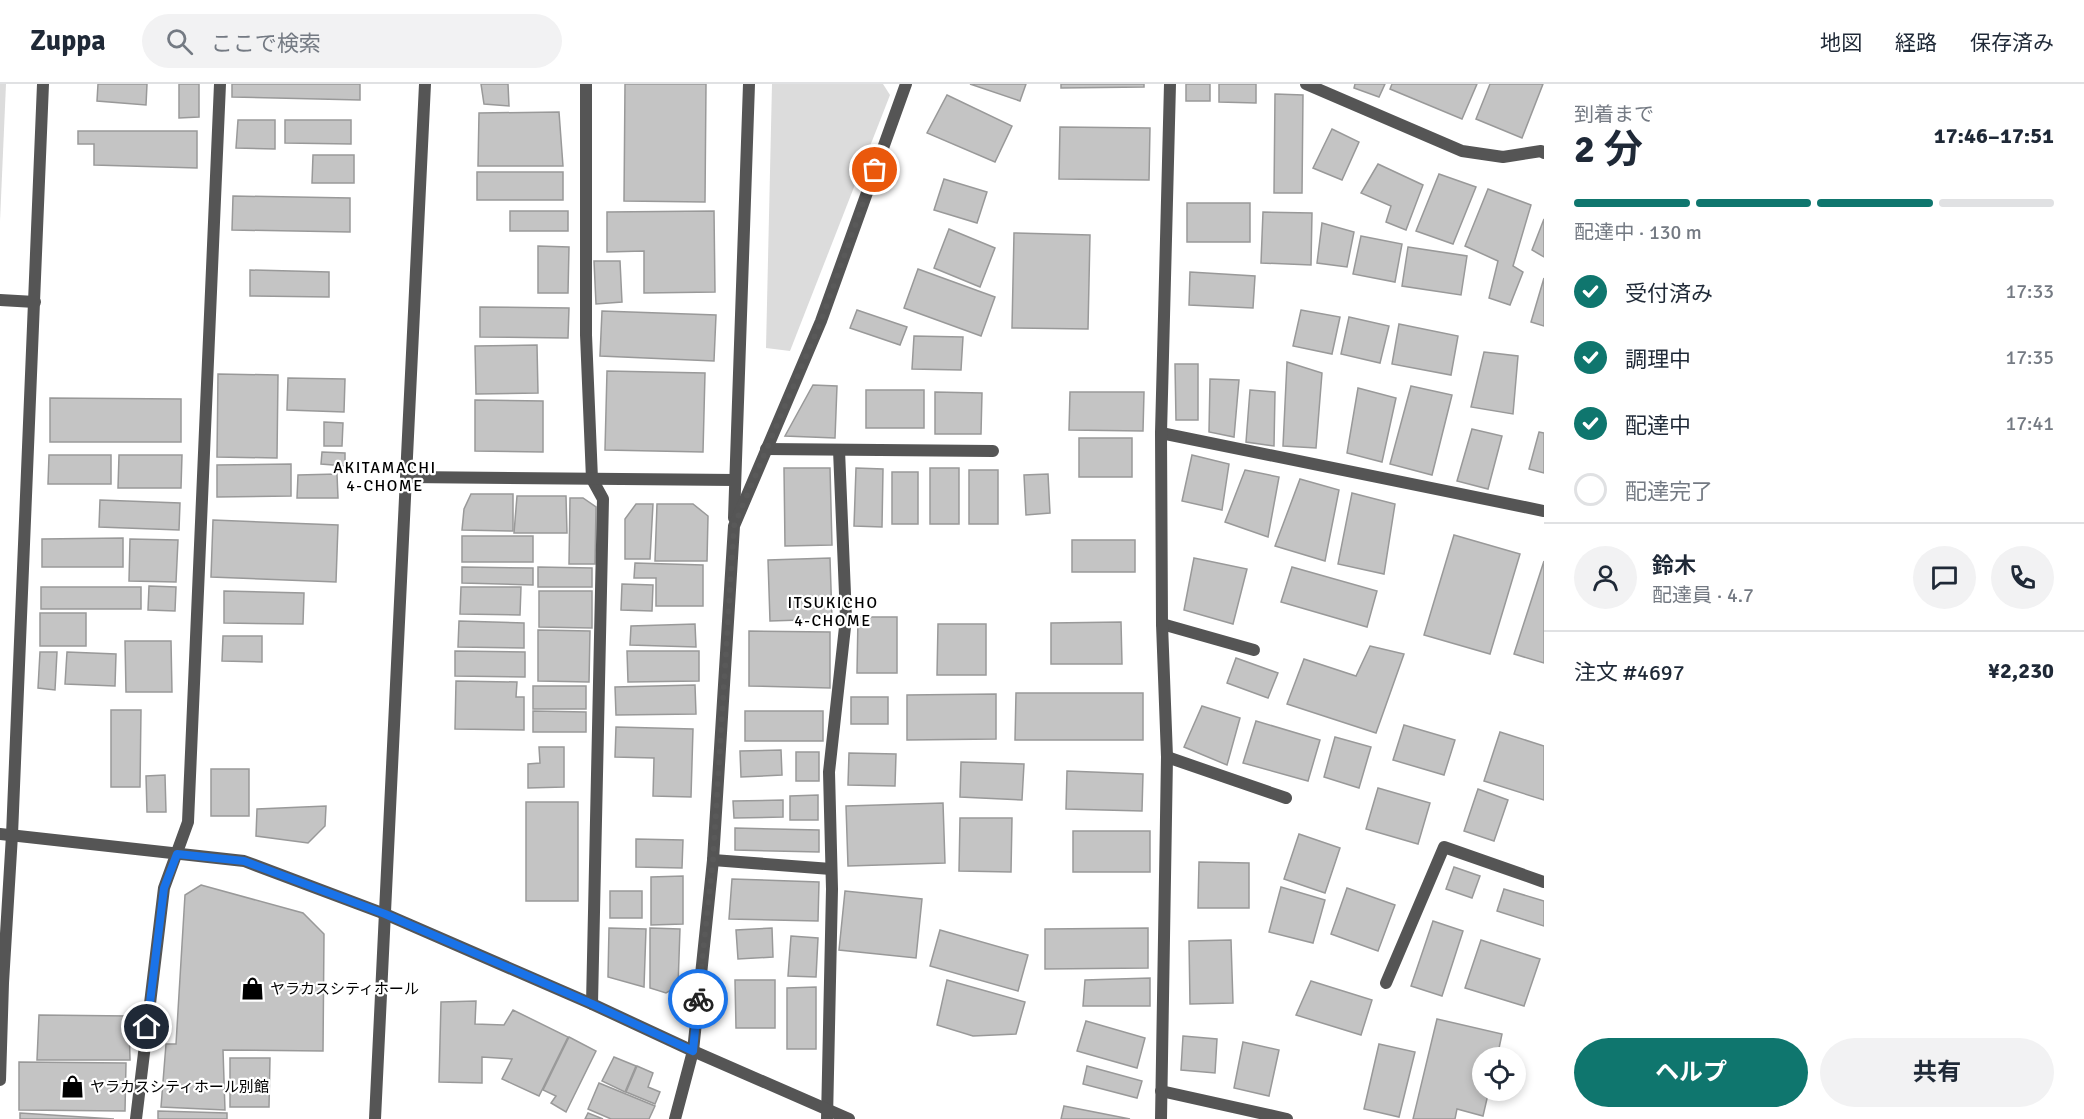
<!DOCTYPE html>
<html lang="ja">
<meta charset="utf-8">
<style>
body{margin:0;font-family:Signika,"Noto Sans JP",sans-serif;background:#f2f2f3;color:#1f2937;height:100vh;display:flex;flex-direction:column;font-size:22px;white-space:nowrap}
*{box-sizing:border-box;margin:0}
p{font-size:20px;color:#747a83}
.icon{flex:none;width:33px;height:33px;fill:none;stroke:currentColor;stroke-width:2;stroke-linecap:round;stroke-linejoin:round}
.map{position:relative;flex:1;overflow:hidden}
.sheet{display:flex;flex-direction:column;background:#fff;width:540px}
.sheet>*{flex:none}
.controls{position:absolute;left:1472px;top:963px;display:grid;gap:12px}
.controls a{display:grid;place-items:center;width:54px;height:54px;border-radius:50%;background:#fff;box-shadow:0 3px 9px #0003;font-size:30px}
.pin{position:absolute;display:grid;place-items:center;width:51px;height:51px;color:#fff;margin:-26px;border:3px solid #fff;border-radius:50%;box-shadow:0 2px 6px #0007}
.courier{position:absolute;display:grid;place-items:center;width:60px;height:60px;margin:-30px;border:4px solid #1a73e8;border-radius:50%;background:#fff;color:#222;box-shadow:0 2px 8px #0007}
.headline em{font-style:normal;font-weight:700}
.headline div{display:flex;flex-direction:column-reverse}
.headline{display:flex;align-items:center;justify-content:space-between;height:102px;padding:0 30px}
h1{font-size:39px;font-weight:700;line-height:45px}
.bar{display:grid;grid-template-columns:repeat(4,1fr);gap:9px 6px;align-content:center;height:72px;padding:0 30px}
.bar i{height:8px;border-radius:4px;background:#e0e1e3}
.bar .on{background:#0f766e}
.bar p{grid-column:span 4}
.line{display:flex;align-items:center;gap:15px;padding:0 30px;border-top:2px solid #e0e1e3}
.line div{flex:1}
.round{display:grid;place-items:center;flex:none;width:63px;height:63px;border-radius:32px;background:#f2f2f3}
ol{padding:0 30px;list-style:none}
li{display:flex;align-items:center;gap:18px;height:66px}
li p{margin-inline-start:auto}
li .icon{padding:6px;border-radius:50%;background:#0f766e;color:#fff;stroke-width:4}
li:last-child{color:#747a83}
li i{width:33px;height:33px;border:3px solid #e0e1e3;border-radius:50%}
.cta{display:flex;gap:12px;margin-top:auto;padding:12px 30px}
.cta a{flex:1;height:69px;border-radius:36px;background:#0f766e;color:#fff;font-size:24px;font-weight:700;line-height:69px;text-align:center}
.cta a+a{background:#f2f2f3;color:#1f2937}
header{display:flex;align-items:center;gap:36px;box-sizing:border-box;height:84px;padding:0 30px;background:#fff;border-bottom:2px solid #e0e1e3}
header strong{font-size:28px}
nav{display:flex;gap:33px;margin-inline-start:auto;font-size:21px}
.search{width:420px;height:54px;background:#f2f2f3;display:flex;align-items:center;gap:15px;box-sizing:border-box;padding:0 21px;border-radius:33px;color:#747a83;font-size:22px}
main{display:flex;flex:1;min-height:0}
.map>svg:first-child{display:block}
.green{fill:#dcdcdc}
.building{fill:#c4c4c4;stroke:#999;stroke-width:1.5}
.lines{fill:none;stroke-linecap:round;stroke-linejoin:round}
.service{stroke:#555;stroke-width:12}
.minor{stroke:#555;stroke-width:12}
.tertiary{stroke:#555;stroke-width:12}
.done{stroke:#595959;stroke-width:6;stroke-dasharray:0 10.8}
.route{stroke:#1a73e8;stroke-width:8}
.labels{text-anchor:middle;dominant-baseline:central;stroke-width:4.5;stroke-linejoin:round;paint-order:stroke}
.poi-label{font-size:15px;fill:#000;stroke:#fff;text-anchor:start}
.neighbourhood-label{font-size:16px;letter-spacing:1.5px;fill:#000;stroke:#fff}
</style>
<header>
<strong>Zuppa</strong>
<div class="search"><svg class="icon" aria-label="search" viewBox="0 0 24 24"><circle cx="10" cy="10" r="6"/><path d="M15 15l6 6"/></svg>ここで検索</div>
<nav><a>地図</a><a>経路</a><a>保存済み</a></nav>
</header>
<main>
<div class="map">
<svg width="1544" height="1035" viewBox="0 0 1544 1035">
<rect width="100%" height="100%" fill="#fff"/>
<g class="green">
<polygon points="0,0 6,0 0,137"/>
<polygon points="772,0 883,0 890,11 790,267 766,264"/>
</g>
<g class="building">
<polygon points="98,0 147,0 146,21 97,17"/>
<polygon points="179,0 199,0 199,33 179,34"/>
<polygon points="232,0 360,0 360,16 232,13"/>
<polygon points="481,0 508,0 509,22 484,20"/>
<polygon points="625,0 706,0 705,118 624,117"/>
<polygon points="970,0 1026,0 1020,17"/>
<polygon points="1061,0 1144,0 1144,3 1061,4"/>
<rect x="1186" y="0" width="24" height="17"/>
<polygon points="1219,0 1256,0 1256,19 1219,18"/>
<polygon points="1355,0 1385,0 1379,13 1354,4"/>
<polygon points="1392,0 1477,0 1462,35 1390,5"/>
<polygon points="1490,0 1543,0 1522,54 1476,35"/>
<polygon points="1275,10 1303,11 1302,109 1274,109"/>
<polygon points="947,11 1012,42 995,78 927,49"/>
<polygon points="559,28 563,82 478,82 479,29"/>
<polygon points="238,36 275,36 275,65 236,64"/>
<polygon points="285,36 351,36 351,60 285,59"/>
<polygon points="1060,43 1150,44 1149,96 1059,95"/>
<polygon points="1332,45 1359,58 1342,96 1313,84"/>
<polygon points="78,47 197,47 197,84 94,81 94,60 78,60"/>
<polygon points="313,71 354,71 354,99 312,99"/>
<polygon points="1378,80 1423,101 1406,146 1386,138 1391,122 1361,109"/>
<rect x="477" y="88" width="86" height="28"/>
<polygon points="1439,90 1476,103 1453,160 1416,147"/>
<polygon points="944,95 987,108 977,139 934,126"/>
<polygon points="1488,105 1531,121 1513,182 1523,188 1510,221 1489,214 1498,177 1465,162"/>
<polygon points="233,112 350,114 350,148 232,146"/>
<rect x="1187" y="119" width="63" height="39"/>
<rect x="510" y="127" width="58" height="20"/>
<polygon points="714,127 715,208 644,209 644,167 607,168 607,128"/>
<polygon points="1263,128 1312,129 1311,181 1261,179"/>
<polygon points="1544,135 1544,173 1532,166"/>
<polygon points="1322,139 1354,148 1347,183 1317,179"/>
<polygon points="949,145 995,164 980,203 934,184"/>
<polygon points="1014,149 1090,151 1088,245 1012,244"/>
<polygon points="1361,152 1402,160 1395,198 1353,190"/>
<polygon points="538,162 569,163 568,209 538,209"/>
<polygon points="1408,163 1467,172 1461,211 1402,202"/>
<polygon points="594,177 620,177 622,218 596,220"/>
<polygon points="918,185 995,213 981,252 904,224"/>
<polygon points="250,186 329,188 329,213 250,212"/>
<polygon points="1190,188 1255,192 1253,224 1189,221"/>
<polygon points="1544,194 1544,242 1531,238"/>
<polygon points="480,223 569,224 568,254 480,253"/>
<polygon points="857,226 907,243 900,261 850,244"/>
<polygon points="1301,226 1340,233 1332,270 1293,262"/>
<polygon points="602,227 716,231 714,277 600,272"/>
<polygon points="1349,233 1389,242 1380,279 1341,270"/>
<polygon points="1399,240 1458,252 1451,291 1392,280"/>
<polygon points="914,252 963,253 961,286 912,285"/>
<polygon points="537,261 538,309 476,310 475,262"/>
<polygon points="1484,268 1518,272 1513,330 1471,323"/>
<polygon points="1287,278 1322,289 1316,364 1283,362"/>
<polygon points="1175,280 1198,280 1198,336 1176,336"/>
<polygon points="607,287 705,289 703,368 605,366"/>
<polygon points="218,290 278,291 277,374 217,373"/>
<polygon points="288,294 345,295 344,328 287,326"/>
<polygon points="1210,295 1239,296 1234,353 1209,348"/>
<polygon points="813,301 837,302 835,354 785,352"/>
<polygon points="1411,302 1452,311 1432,391 1390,380"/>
<polygon points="1358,304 1396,314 1382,378 1347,369"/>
<rect x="866" y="306" width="58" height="38"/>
<polygon points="1250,306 1275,308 1274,362 1246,358"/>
<polygon points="935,308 982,309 981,350 935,350"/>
<polygon points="1070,308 1144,308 1143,347 1069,346"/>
<polygon points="50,314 181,315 181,358 50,358"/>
<polygon points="475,316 543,317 543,368 475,367"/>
<polygon points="324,338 343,339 342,362 324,362"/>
<polygon points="1472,345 1502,352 1488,405 1457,397"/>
<polygon points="1539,348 1544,349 1544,389 1529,385"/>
<rect x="1079" y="354" width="53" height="39"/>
<polygon points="322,368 345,369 345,382 321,380"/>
<polygon points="49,371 111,371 111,400 48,400"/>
<polygon points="119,371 182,371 181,404 118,404"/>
<polygon points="1192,371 1229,380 1222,426 1182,417"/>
<polygon points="291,380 291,412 217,413 217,381"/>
<polygon points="784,384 830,384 832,461 785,462"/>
<polygon points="856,384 883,385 882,443 854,442"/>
<rect x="930" y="384" width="29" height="56"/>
<rect x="969" y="386" width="29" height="54"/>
<polygon points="1245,386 1279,393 1268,453 1225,438"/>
<rect x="892" y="388" width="26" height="52"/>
<polygon points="337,390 338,414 297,414 298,391"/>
<polygon points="1048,390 1050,429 1026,431 1024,391"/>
<polygon points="1300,395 1339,406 1325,477 1275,462"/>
<polygon points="1352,409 1395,420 1384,490 1338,480"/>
<polygon points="471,410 513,410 513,447 462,446 464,425"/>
<polygon points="517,412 566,412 567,449 514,449"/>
<polygon points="570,414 583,414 596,423 595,480 569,480"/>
<polygon points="100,416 180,419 179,446 99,443"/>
<polygon points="636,420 653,420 650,475 625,475 625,435"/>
<polygon points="657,420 693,420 708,432 707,477 655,477"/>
<polygon points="213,436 338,441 336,498 211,493"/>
<polygon points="1454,451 1520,470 1490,570 1424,551"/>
<rect x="462" y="452" width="71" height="26"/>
<polygon points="123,454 123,483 42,483 42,455"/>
<polygon points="130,455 178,456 176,498 129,497"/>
<rect x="1072" y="456" width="63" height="32"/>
<polygon points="830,474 832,535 770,537 768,476"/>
<polygon points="1194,474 1247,485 1233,540 1184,526"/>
<polygon points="1544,477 1544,579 1514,570"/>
<polygon points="635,479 703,481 703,522 656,522 656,494 634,494"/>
<polygon points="462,483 533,484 533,501 462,499"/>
<polygon points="538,483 592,484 592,503 538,503"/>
<polygon points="1292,483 1377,507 1367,543 1281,518"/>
<polygon points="622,500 653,501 652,527 621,526"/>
<polygon points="149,502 176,503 175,527 148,526"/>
<rect x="41" y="503" width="100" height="22"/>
<polygon points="461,503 521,503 520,531 460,530"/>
<polygon points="224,507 304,509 303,540 224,539"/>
<polygon points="539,507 592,507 592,544 539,543"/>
<rect x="40" y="529" width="46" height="33"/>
<polygon points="858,533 897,533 897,589 857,589"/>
<polygon points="459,537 524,539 524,564 458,563"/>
<polygon points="1121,538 1122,580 1051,580 1051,539"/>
<polygon points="695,540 696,563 630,561 631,542"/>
<polygon points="938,540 986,540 986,591 937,591"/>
<polygon points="538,546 590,547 589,598 538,597"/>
<polygon points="749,547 830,548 830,604 749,602"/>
<polygon points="223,552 262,552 262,578 222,577"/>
<polygon points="125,557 171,557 172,608 126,608"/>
<polygon points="1370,562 1404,570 1376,649 1287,620 1304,575 1356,592"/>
<polygon points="455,567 525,568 525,593 455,592"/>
<polygon points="627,567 699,567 699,597 628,598"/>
<polygon points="40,568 57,568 55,606 38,604"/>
<polygon points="67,568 116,570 115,602 65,600"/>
<polygon points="1236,574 1278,589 1268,614 1227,599"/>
<polygon points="456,597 517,598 516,613 524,613 524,646 455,645"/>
<polygon points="695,601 696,630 616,631 615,603"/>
<rect x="533" y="602" width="53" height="23"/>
<polygon points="1016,609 1143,609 1143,656 1015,656"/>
<polygon points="996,610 996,655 907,656 907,611"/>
<rect x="851" y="613" width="37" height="27"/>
<polygon points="1202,622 1240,634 1227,681 1184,663"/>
<polygon points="111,626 141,626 140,703 111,703"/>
<polygon points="533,627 586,628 586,648 533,648"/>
<rect x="745" y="627" width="78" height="30"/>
<polygon points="1256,637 1320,656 1308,697 1243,679"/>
<polygon points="1404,641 1455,656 1444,691 1393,676"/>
<polygon points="616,643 693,645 691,713 653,712 654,674 615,673"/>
<polygon points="1500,648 1544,662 1544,716 1484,697"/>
<polygon points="1335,653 1371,663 1359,704 1324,693"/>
<polygon points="539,663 564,663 564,703 528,704 528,680 540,679"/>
<polygon points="781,666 782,691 741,693 740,667"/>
<rect x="796" y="668" width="23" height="29"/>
<polygon points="849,669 896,670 895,702 848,701"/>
<polygon points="961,678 1024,680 1022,716 960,713"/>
<rect x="211" y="685" width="38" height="47"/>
<polygon points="1067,687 1143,690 1142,727 1066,725"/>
<polygon points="165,691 166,728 147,728 146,692"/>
<polygon points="1378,704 1430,719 1418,760 1366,745"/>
<polygon points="1478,705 1508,716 1494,757 1464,747"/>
<polygon points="818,711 818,736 790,736 790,712"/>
<polygon points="783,716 783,733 734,734 733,717"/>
<rect x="526" y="718" width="52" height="99"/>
<polygon points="943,719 945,779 848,782 846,722"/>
<polygon points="326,722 325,742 308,759 256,752 257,725"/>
<polygon points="960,734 1012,734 1011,788 959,787"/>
<polygon points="735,744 819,746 819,768 735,766"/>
<rect x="1073" y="747" width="77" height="41"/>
<polygon points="1299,750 1340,764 1325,809 1284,795"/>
<polygon points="636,755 683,756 682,784 636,783"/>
<polygon points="1199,778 1249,779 1249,824 1198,824"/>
<polygon points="1454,783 1480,792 1472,814 1446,805"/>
<polygon points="683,792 683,840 651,841 651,793"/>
<polygon points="732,795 819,798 818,837 729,835"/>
<polygon points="201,801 303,829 324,850 323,967 223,966 225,1026 161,1023 166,960 176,960 185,811"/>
<polygon points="1281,803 1325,816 1313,859 1269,848"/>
<polygon points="1347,804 1395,821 1378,867 1331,850"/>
<polygon points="1504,805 1544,817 1544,842 1497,827"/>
<rect x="610" y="807" width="32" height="27"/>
<polygon points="845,807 922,815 916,874 839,866"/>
<polygon points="1433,837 1463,847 1442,912 1411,902"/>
<polygon points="609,844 646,845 644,903 608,893"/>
<polygon points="650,844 680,845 678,902 666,909 650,904"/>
<polygon points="772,844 773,873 738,875 736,846"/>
<polygon points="1148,844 1148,884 1045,885 1045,845"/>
<polygon points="940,846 1028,871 1018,907 930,882"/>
<polygon points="791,852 818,854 816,893 788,892"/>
<polygon points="1231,856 1233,919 1190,920 1189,857"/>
<polygon points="1481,856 1540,875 1524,922 1465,904"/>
<polygon points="1150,894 1150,922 1083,922 1085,896"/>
<polygon points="735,896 775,896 775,944 736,944"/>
<polygon points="947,896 1025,918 1016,950 973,952 937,941"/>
<polygon points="1311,897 1372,916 1361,951 1296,931"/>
<polygon points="816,903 816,965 787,965 787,904"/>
<polygon points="476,917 475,940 504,941 513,926 568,953 539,1012 502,995 512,975 482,973 482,999 439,998 441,918"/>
<polygon points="39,931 129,932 130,976 37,976"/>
<polygon points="1437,935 1502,950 1497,974 1482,974 1482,1006 1489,1006 1483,1032 1457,1025 1455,1035 1413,1035"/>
<polygon points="1086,937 1145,954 1137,984 1077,967"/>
<polygon points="1183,952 1217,955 1215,989 1181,986"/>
<polygon points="569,953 596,967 566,1028 551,1019 556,1012 543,1006"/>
<polygon points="1243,958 1279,966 1269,1012 1234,1004"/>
<polygon points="1379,960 1415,968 1399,1033 1364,1025"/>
<polygon points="614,973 636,982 625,1008 602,997"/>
<polygon points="230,974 270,974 269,1023 230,1023"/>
<polygon points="19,978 126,979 125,1027 19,1026"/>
<polygon points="637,982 653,989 648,1003 660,1008 655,1020 626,1008"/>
<polygon points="1087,982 1142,997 1137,1014 1083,1000"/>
<polygon points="599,999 655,1022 649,1035 611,1035 588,1025"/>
<polygon points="1064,1022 1130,1035 1061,1035"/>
<polygon points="158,1027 227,1029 227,1035 158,1035"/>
<polygon points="20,1029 114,1035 20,1035"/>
<polygon points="588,1029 603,1035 585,1035"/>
</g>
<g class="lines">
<g class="service">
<polyline points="766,365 993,367"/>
<polyline points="1162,540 1254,566"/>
<polyline points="1167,673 1286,714"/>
<polyline points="1386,899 1444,763 1544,798"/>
<polyline points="1161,1007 1287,1035"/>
</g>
<g class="minor">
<polyline points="586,0 586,251 592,395 603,415 592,920"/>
<polyline points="1306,0 1462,67 1503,73 1541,67 1544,69"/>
<polyline points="0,216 35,218"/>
<polyline points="1161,349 1544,427"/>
<polyline points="407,393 735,396"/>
<polyline points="734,434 749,0"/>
<polyline points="713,776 831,785"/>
<polyline points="0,996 3,899 12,751 43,0"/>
<polyline points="136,1035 164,804 188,738 220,0"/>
<polyline points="675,1035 693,967 713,776 734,442 821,237 906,0"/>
<polyline points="827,1035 832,805 829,688 846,534 839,366"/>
<polyline points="1161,1035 1167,673 1162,540 1161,349 1170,0"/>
</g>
<g class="tertiary">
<polyline points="0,750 244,777 385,830 592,920 693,967 849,1035"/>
<polyline points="375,1035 425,0"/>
</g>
</g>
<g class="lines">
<polyline class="done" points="698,915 713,776 734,442 821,237 875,86"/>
<polyline class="route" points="147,943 164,804 177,770 244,777 385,830 592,920 693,967 698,915"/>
</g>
<defs>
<symbol id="shop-bare" viewBox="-9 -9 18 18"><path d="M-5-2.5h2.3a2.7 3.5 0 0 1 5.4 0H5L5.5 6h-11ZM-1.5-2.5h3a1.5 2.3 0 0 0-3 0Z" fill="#000" stroke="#fff" stroke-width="2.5" paint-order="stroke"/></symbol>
</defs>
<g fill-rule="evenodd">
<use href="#shop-bare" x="236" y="888" width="33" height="33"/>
<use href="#shop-bare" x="56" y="986" width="33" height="33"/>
</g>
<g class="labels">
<g class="poi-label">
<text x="270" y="905">ヤラカスシティホール</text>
<text x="90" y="1003">ヤラカスシティホール別館</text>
</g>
<g class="neighbourhood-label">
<text x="385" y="384">AKITAMACHI<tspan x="385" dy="18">4-CHOME</tspan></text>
<text x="833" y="519">ITSUKICHO<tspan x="833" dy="18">4-CHOME</tspan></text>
</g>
</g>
</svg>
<div class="controls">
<a><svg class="icon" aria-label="locate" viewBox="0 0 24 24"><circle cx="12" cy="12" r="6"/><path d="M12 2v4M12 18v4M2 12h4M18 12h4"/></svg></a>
</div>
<div class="pin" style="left:875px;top:86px;background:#ea580c"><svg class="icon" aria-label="bag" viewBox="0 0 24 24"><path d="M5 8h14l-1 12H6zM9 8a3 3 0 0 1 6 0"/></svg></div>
<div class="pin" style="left:147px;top:943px;background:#1f2937"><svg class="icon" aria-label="home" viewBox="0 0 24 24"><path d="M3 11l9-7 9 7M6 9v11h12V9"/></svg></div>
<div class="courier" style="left:698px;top:915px"><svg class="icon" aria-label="bike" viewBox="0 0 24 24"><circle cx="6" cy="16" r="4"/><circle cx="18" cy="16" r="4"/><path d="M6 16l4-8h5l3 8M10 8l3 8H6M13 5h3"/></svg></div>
</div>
<section class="sheet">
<div class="headline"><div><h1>2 分</h1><p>到着まで</p></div><em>17:46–17:51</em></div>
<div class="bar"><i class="on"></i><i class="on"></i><i class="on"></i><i></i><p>配達中 · 130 m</p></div>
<ol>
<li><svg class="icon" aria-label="check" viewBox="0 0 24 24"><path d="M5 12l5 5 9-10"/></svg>受付済み<p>17:33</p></li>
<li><svg class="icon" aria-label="check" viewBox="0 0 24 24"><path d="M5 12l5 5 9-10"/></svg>調理中<p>17:35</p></li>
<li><svg class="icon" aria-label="check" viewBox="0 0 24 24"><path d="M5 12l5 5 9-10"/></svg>配達中<p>17:41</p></li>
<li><i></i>配達完了</li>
</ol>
<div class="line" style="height:108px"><a class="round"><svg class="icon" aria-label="person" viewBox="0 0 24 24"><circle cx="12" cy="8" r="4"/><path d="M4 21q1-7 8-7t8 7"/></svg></a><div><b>鈴木</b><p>配達員 · 4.7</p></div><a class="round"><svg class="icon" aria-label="chat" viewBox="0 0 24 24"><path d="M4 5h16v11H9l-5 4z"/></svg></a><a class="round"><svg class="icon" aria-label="phone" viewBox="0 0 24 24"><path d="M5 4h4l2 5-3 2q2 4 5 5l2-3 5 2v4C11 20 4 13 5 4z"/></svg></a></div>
<div class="line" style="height:78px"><div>注文 #4697</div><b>¥2,230</b></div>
<div class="cta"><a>ヘルプ</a><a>共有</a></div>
</section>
</main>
